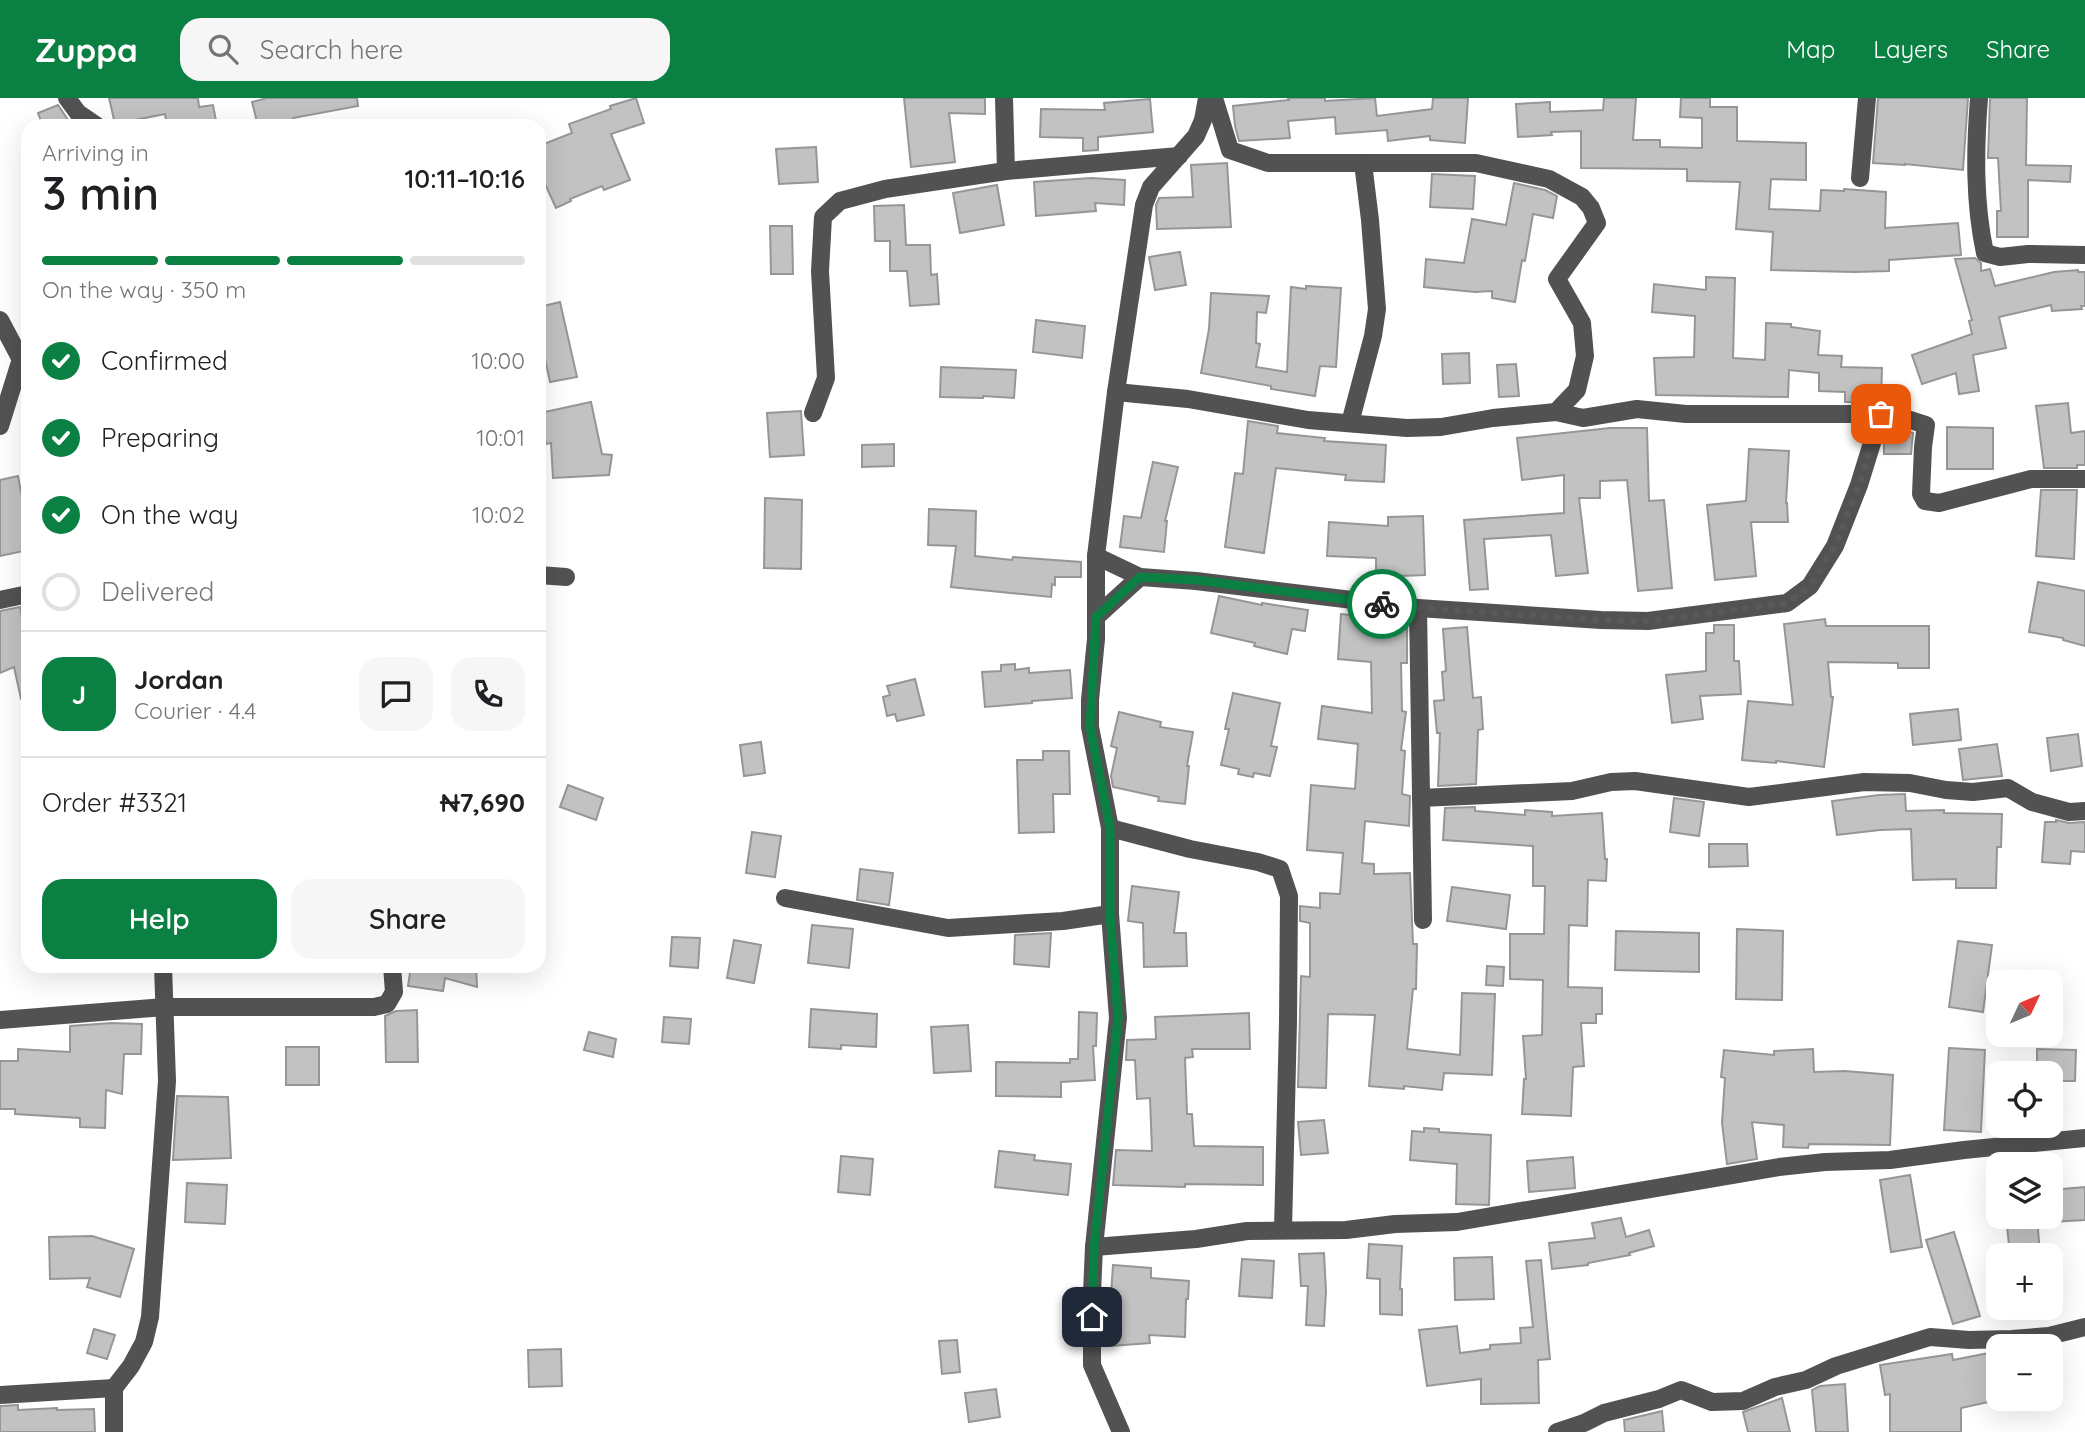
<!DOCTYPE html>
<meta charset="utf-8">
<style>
body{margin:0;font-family:Quicksand,sans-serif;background:#f6f6f6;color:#202124;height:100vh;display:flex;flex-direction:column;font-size:26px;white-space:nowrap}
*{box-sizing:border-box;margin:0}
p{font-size:23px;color:#757577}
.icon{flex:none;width:38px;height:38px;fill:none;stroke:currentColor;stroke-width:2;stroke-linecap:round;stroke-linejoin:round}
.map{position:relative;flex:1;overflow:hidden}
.side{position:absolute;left:21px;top:21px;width:525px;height:854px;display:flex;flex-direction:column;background:#fff;border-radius:21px;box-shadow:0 7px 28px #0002}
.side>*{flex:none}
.needle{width:46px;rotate:46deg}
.tools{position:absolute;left:1986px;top:872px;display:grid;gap:14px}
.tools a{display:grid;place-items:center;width:77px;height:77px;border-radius:14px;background:#fff;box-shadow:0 7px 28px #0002;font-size:35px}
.pin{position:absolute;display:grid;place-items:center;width:60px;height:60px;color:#fff;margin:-30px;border-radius:14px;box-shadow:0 4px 10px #0006}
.courier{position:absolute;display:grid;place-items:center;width:70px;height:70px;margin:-35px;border:5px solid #0b8043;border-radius:50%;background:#fff;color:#222;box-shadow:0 2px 9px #0007}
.headline em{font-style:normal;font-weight:600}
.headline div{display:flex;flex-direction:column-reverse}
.headline{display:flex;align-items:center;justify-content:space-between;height:119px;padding:0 21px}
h1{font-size:46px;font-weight:600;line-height:52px}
.bar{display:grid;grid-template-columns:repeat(4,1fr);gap:10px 7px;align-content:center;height:84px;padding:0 21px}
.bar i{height:9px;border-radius:5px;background:#e0e0e0}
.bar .active{background:#0b8043}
.bar p{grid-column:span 4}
.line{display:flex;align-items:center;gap:18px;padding:0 21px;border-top:2px solid #e0e0e0}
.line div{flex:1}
.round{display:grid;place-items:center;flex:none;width:74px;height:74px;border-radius:21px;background:#f6f6f6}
ol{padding:0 21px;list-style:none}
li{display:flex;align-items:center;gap:21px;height:77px}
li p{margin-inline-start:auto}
li .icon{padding:7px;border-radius:50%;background:#0b8043;color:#fff;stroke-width:4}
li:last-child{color:#757577}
li i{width:38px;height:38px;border:4px solid #e0e0e0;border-radius:50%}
.button{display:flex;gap:14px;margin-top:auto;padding:14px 21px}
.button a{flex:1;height:80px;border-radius:21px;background:#0b8043;color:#fff;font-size:28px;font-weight:600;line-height:80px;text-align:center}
.button a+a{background:#f6f6f6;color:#202124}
header{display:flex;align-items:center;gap:42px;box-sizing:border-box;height:98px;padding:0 35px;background:#0b8043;color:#fff}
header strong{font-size:33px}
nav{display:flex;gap:38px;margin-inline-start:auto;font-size:24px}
.search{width:490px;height:63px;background:#f6f6f6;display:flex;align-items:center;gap:18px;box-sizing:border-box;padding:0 24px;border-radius:21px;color:#757577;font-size:26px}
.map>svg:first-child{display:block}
.building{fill:#c2c2c2;stroke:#969696;stroke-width:2}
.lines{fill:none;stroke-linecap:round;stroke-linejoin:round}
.minor{stroke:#525252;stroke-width:18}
.done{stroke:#595959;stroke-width:7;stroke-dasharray:0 12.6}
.route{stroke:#0b8043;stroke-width:9}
</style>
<header>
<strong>Zuppa</strong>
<div class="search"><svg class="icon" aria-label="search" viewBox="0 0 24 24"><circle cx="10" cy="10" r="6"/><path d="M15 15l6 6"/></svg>Search here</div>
<nav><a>Map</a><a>Layers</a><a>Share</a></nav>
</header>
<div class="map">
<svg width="2085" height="1334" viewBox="0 0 2085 1334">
<rect width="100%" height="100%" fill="#fff"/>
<g class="building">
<polygon points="109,0 198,0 199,9 213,7 217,28 167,28 165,16 115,26"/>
<polygon points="267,0 357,0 358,8 293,20 295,28 258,28 252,4"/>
<polygon points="636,0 644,25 611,36 630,82 604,92 602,88 570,101 571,103 556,110 539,73 539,48 572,35 569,26 611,11 610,8"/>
<polygon points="904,0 985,0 985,16 949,15 955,64 911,69"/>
<polygon points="1288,0 1325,0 1325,3 1375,0 1377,18 1432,11 1433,0 1468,0 1465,45 1430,42 1430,38 1388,43 1387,32 1336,36 1335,19 1288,23 1290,40 1239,43 1235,28 1233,8 1289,2"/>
<polygon points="1604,0 1636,0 1633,42 1660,42 1660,49 1702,50 1702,20 1680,19 1681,0 1710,0 1710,9 1737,9 1737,43 1806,45 1806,82 1771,81 1769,111 1820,113 1821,92 1844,93 1844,91 1886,94 1885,130 1958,125 1961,157 1889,162 1889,173 1855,174 1771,172 1773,134 1736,131 1740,84 1687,83 1687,71 1581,70 1581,33 1551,34 1552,37 1518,39 1516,6 1550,4 1550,14 1603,12"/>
<polygon points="1878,0 1968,0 1963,72 1905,66 1905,67 1873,65"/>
<polygon points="1990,0 2027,0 2026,67 2071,68 2070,84 2028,82 2028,139 1997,139 1997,113 2001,113 1998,60 1988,60"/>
<polygon points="1150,1 1153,34 1098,39 1098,52 1083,53 1083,40 1040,39 1041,11 1105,12 1104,5"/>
<polygon points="58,7 72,28 43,28 38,15"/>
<polygon points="816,49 818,84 779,86 776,51"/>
<polygon points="1227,65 1231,129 1157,131 1156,107 1159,100 1193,99 1191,67"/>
<polygon points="1432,76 1475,78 1473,111 1430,109"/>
<polygon points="1091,80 1125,82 1124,107 1095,105 1096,113 1036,118 1034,84"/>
<polygon points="1514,85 1545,92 1557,98 1553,120 1533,116 1525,163 1522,162 1515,204 1492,200 1492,193 1475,194 1424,189 1426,161 1464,165 1472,121 1506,127"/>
<polygon points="997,87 1004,127 960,135 953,95"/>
<polygon points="904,107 906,147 930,147 931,177 937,176 939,206 910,208 907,173 890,173 890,143 875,143 874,108"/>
<polygon points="770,128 792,128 793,176 771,176"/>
<polygon points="1180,154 1186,187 1155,192 1149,159"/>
<polygon points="1975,160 1981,165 1981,173 1990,171 1995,188 2054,174 2078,172 2078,174 2085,174 2085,208 2081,208 2082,211 2052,213 2051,207 1999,219 2006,250 1973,257 1979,293 1959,296 1956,275 1922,286 1912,257 1972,236 1969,223 1972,222 1955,161"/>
<polygon points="1706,179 1735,180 1733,260 1765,262 1766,225 1791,226 1791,229 1820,233 1818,257 1842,258 1841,269 1882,270 1881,304 1845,304 1845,294 1819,293 1819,275 1789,272 1788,299 1656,297 1654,260 1694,259 1695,218 1652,214 1654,186 1706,192"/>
<polygon points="1306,188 1341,190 1336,269 1320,268 1315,298 1271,291 1271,288 1201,275 1209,231 1211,195 1269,198 1266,215 1257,214 1256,245 1260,246 1256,269 1287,274 1291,189 1306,191"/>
<polygon points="560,204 577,279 550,284 543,251 541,251 539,242 539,209"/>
<polygon points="1036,222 1085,228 1082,260 1033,254"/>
<polygon points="1469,255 1470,285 1443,286 1442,256"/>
<polygon points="1516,266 1519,298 1499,299 1497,267"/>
<polygon points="941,269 1016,272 1014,300 983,298 983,300 940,299"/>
<polygon points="591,304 602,356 612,357 609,377 553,380 551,345 546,346 540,315"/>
<polygon points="2068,305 2071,335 2085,333 2085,367 2077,367 2077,370 2044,370 2036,308"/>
<polygon points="801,313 804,357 770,359 767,315"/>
<polygon points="1248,323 1278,328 1277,335 1325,340 1324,343 1386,347 1384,384 1345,382 1346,377 1276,370 1264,455 1225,449 1235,375 1243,376"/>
<polygon points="1947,329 1993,330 1993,371 1947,371"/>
<polygon points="1610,330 1647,330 1649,403 1664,402 1672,490 1638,493 1627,382 1600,383 1600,400 1579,400 1588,475 1556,478 1551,437 1484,441 1488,491 1470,492 1464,422 1564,415 1564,377 1522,382 1517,340"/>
<polygon points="1889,330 1898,330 1913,335 1911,356 1884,356 1884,346"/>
<polygon points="894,346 894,368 862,369 862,347"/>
<polygon points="1749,351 1789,353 1786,405 1787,405 1788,424 1751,424 1756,478 1715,482 1707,407 1746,403"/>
<polygon points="1153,364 1178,369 1165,423 1167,423 1164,454 1120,449 1124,418 1141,420"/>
<polygon points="18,378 26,420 28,419 28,452 0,458 0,382"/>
<polygon points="2041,392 2077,392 2074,461 2036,458"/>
<polygon points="765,400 802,402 801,471 764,470"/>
<polygon points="929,411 976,413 975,458 1012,462 1013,459 1081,464 1081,479 1055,479 1055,487 1052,486 1051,499 951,489 956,448 928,447"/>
<polygon points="1423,418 1425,477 1376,479 1376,460 1327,458 1329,424 1388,428 1388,419"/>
<polygon points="2038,484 2085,493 2085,548 2063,542 2063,540 2029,534"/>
<polygon points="1219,498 1262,507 1262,505 1308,512 1305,533 1292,531 1287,556 1254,548 1255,545 1211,535"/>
<polygon points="20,509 22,521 28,519 28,601 21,601 14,569 0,575 0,513"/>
<polygon points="1341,516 1366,519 1366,524 1407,525 1407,565 1401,565 1402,613 1406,614 1401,652 1405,653 1402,696 1410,698 1409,728 1365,723 1362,765 1374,766 1374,776 1410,775 1413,846 1417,846 1416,891 1413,891 1407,951 1460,957 1462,895 1495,896 1492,977 1444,975 1442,992 1404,988 1404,991 1369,988 1375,917 1328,916 1326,990 1298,989 1301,878 1310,879 1310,825 1300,823 1300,808 1320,810 1320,795 1340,796 1343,755 1307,752 1311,687 1355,691 1358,646 1318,641 1322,608 1372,615 1371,564 1338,561"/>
<polygon points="1825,521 1826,528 1929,528 1929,570 1898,570 1898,565 1828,564 1831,599 1833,599 1824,669 1776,663 1776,665 1742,662 1748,603 1793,607 1784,526"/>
<polygon points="1714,527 1734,527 1734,563 1739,563 1741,596 1700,598 1703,621 1672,625 1666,577 1706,573 1706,535 1714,535"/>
<polygon points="1467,529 1473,600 1481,599 1483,631 1478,632 1476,686 1438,688 1440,635 1437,635 1434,603 1444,602 1442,574 1446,573 1443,531"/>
<polygon points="1015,566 1015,572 1029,570 1029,575 1070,572 1072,600 1032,603 1032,605 985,609 982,574 1001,573 1001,567"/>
<polygon points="915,581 924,617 897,623 895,616 887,618 883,599 890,597 887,588"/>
<polygon points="1233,595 1280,605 1271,648 1277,649 1270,678 1254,675 1253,679 1238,676 1239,671 1221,667 1229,631 1225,631"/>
<polygon points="1958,611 1961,642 1913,647 1910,616"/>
<polygon points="1119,614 1161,624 1160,629 1193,634 1187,668 1189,668 1185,706 1158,703 1159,699 1113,689 1111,678 1117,650 1111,648"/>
<polygon points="2078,636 2082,668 2051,673 2047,640"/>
<polygon points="761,644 765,675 744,678 740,647"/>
<polygon points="1997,646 2002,678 1963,682 1959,651"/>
<polygon points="1043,653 1069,653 1070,696 1053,696 1054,734 1019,735 1017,662 1043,662"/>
<polygon points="568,687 603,700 596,722 560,709"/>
<polygon points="1905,696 1906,713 1944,712 1944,715 2002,716 2001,749 1997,749 1996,790 1956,790 1956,781 1913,782 1911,731 1880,732 1837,737 1832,703 1879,697"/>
<polygon points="1674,700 1704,704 1699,738 1670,734"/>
<polygon points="1475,709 1475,713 1525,717 1525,712 1552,714 1552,718 1602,715 1605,761 1607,761 1606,783 1588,782 1587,828 1569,827 1568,889 1602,890 1602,916 1596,916 1596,925 1581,925 1584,968 1573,969 1571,1018 1522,1016 1524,981 1526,981 1523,938 1542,937 1543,882 1510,881 1510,836 1544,836 1545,788 1533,788 1533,748 1443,742 1445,710"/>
<polygon points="2056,722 2069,725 2085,724 2085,754 2071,753 2070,766 2042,764 2045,724 2056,724"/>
<polygon points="752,734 781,738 775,779 746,775"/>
<polygon points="1709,746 1747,746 1748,768 1709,769"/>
<polygon points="860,771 893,775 889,807 857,802"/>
<polygon points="1132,788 1179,794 1174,835 1186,835 1187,868 1144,869 1143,825 1128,823"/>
<polygon points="1452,789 1510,797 1506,831 1447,823"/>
<polygon points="812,827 853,831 849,870 808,865"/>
<polygon points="1737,831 1783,833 1782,902 1736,901"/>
<polygon points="1616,833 1699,835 1699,874 1615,872"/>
<polygon points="1051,835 1049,869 1014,866 1015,837"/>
<polygon points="672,839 700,840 698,870 670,868"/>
<polygon points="734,842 761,847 754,885 727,880"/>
<polygon points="1958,843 1992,847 1983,914 1949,909"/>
<polygon points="411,868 476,868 477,889 445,880 443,893 408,888"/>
<polygon points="1487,868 1504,869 1503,888 1486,887"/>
<polygon points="811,911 877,916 876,949 841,947 841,951 809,949"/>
<polygon points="417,912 418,964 386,964 385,918 396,913"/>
<polygon points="1079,914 1097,915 1096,948 1093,948 1095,982 1061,984 1061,999 996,998 996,964 1070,965 1070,961 1078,961"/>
<polygon points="1249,915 1250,951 1192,951 1193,959 1185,960 1187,1016 1192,1016 1194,1048 1263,1049 1263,1087 1185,1086 1185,1089 1113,1087 1116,1052 1152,1053 1150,1000 1137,1001 1135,962 1126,962 1127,942 1156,941 1155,919"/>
<polygon points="664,919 691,921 689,946 662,944"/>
<polygon points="112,925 142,926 141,956 124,956 122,996 106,992 105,1030 80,1029 80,1020 15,1016 15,1011 0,1011 0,963 18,963 18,951 70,954 70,928"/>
<polygon points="968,927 971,973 934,975 931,929"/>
<polygon points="589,934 616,941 613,959 584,952"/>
<rect x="286" y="949" width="33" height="38"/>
<polygon points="1949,950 1985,952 1981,1034 1944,1032"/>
<polygon points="1813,951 1814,974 1845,973 1893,977 1890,1047 1809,1046 1808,1050 1783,1049 1784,1027 1752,1024 1757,1061 1727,1066 1722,1025 1725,980 1721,979 1724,952 1774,957 1774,953"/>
<polygon points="2037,951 2076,952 2075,983 2051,983 2051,975 2037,975"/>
<polygon points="177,998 228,999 231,1060 173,1062"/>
<polygon points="1324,1022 1328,1055 1301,1057 1298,1024"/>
<polygon points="1424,1030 1439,1031 1439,1034 1491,1037 1489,1107 1456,1106 1457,1066 1410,1062 1412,1033 1424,1034"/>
<polygon points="999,1053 1035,1057 1034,1062 1071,1066 1068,1097 995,1089"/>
<polygon points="841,1058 873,1061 870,1097 838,1094"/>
<polygon points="1573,1059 1575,1090 1529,1094 1527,1063"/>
<polygon points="1910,1077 1922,1149 1891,1154 1880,1082"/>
<polygon points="187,1085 227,1087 225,1126 185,1124"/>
<polygon points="2085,1089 2085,1122 2051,1124 2051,1092"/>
<polygon points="2006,1118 2037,1118 2040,1157 2010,1157"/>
<polygon points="1621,1120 1626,1139 1649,1132 1654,1148 1629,1155 1630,1157 1588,1165 1588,1167 1552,1171 1549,1145 1595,1140 1592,1125"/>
<polygon points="1954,1134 1980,1218 1953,1226 1926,1142"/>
<polygon points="92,1138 134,1151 120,1199 87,1189 90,1180 50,1181 49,1139"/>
<polygon points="1369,1146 1402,1148 1400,1191 1402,1191 1402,1217 1380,1216 1380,1181 1367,1180"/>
<polygon points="1324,1155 1326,1193 1324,1228 1306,1227 1308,1188 1301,1188 1299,1156"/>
<polygon points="1492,1159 1494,1201 1455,1202 1454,1160"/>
<polygon points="1242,1161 1274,1163 1272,1200 1239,1198"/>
<polygon points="1541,1162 1550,1261 1538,1262 1539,1305 1481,1306 1481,1281 1427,1288 1419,1232 1457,1228 1460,1255 1490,1251 1490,1247 1521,1245 1520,1230 1533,1229 1526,1163"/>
<polygon points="1113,1167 1151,1170 1151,1180 1189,1183 1188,1201 1186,1201 1185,1239 1149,1237 1150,1245 1111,1248 1109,1226"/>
<polygon points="94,1231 115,1237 107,1261 87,1255"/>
<polygon points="957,1242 960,1274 942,1276 939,1243"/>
<polygon points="561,1251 562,1288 529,1289 528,1252"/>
<polygon points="1994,1254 1998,1274 1998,1302 1961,1310 1961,1334 1890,1334 1890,1296 1885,1297 1880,1267 1952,1256 1953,1262"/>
<polygon points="1845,1286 1848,1334 1816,1334 1812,1292 1820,1288"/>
<polygon points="996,1291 1000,1319 969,1324 965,1295"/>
<polygon points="1782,1300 1790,1334 1748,1334 1743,1314"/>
<polygon points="18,1307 18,1312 57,1310 57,1312 94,1311 95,1334 0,1334 0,1308"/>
<polygon points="1662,1313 1664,1334 1625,1334 1624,1322"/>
</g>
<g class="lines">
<g class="minor">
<polyline points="67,0 78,15 97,28"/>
<polyline points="1004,0 1006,73"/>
<polyline points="1214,0 1230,52 1268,65 1476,65 1549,81 1582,99 1591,110 1597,125 1557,181 1582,225 1585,258 1577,292 1556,314"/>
<path d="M1979 0C1975 52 1974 104 1985 155L2000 159 2028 156 2085 157"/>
<polyline points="1860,80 1867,0"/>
<polyline points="0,222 26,271"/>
<polyline points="1116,294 1188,301 1308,322 1407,330 1441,329 1493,320 1556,314 1583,320 1637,311 1686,316 1892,316 1926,327 1923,349 1921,396 1925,403 1939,405 2031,381 2085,381"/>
<polyline points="813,315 826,280 820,173 823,119 840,103 885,91 1006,73 1179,58"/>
<polyline points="1350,325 1373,238 1377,211 1370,122 1363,65"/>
<polyline points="0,328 21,261"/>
<polyline points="1096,458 1140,479 1196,483 1418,510 1601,522 1648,523 1787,505 1810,488 1835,448 1859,387 1881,316"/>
<polyline points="539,477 566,479"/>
<polyline points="0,502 28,496"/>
<polyline points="1418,510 1423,822"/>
<polyline points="1096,519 1140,479"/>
<polyline points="1421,700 1572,693 1611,684 1635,683 1749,699 1864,684 1910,685 1946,692 1973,694 2008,690 2032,704 2069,714 2085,713"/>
<polyline points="1110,730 1190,751 1258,764 1280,771 1289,798 1288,924 1283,1132"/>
<polyline points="785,800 948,830 1063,823 1110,816"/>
<polyline points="0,922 165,909 374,909 387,906 394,894 392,868"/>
<polyline points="1094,1149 1196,1141 1247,1133 1346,1132 1395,1126 1457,1124 1779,1069 1825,1064 1890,1062 1964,1052 2085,1040"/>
<polyline points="0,1297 114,1290"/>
<polyline points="114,1334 114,1290 131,1268 144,1244 150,1219 167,983 163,868"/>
<polyline points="1121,1334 1092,1267 1092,1195 1094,1149 1118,920 1110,816 1110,730 1090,629 1090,602 1096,541 1096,458 1116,294 1144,107 1151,89 1196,38 1203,22 1207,0"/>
<polyline points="1557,1334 1584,1325 1604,1315 1659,1301 1681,1292 1712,1304 1743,1303 1775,1289 1806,1282 1836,1268 1930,1239 1969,1242 2012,1241 2049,1238 2085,1229"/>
</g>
</g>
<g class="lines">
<polyline class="done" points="1382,506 1418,510 1601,522 1648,523 1787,505 1810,488 1835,448 1859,387 1881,316"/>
<polyline class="route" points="1092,1219 1094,1149 1118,920 1110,816 1110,730 1090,629 1096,519 1140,479 1196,482 1382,506"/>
</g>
</svg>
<div class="tools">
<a><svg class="needle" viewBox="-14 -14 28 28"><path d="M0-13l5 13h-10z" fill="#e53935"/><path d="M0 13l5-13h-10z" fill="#757577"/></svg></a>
<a><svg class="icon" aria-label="locate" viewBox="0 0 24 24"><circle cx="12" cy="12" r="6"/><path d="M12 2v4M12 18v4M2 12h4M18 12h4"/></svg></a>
<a><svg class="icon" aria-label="layers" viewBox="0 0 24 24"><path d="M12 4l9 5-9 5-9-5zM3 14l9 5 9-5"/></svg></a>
<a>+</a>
<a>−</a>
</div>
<div class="pin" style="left:1881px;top:316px;background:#ea580c"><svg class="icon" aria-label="bag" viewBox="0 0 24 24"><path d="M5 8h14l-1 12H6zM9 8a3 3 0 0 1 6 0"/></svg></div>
<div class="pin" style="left:1092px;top:1219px;background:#1f2937"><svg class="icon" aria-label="home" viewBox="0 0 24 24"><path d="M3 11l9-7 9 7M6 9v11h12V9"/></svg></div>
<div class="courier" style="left:1382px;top:506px"><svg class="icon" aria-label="bike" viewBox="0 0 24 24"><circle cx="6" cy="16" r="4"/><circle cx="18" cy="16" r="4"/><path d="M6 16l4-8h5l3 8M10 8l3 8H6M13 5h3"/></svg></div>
<section class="side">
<div class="headline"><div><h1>3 min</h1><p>Arriving in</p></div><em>10:11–10:16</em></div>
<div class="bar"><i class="active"></i><i class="active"></i><i class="active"></i><i></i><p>On the way · 350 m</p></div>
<ol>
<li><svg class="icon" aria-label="check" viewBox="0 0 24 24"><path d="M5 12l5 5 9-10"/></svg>Confirmed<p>10:00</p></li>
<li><svg class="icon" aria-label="check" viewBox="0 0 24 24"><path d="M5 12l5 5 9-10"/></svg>Preparing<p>10:01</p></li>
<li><svg class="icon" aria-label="check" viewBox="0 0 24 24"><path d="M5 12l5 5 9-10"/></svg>On the way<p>10:02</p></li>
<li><i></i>Delivered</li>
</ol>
<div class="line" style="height:126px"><b class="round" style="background:#0b8043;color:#fff">J</b><div><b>Jordan</b><p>Courier · 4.4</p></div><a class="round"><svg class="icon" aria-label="chat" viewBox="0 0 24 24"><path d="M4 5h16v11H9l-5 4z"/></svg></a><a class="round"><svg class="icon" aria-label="phone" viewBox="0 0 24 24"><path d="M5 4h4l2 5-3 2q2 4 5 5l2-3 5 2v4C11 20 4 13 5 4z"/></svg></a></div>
<div class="line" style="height:91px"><div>Order #3321</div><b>₦7,690</b></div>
<div class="button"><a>Help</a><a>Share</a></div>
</section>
</div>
